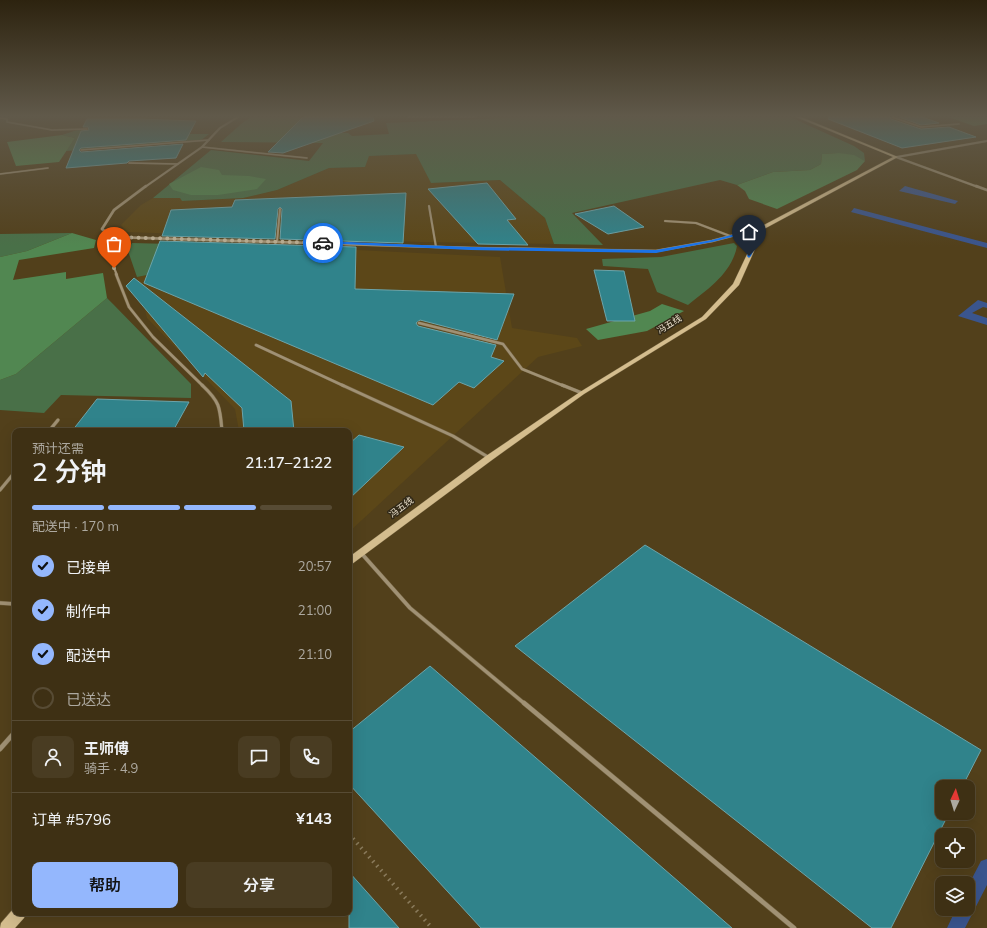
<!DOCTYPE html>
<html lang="zh">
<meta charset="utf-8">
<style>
body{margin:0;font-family:Mulish,"Noto Sans SC",sans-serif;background:#493c22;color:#f1f3f6;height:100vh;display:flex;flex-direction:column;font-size:15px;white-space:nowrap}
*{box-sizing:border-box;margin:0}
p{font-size:13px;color:#ada9a0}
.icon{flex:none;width:22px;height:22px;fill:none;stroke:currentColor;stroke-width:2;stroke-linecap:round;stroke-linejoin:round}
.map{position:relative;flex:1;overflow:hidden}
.details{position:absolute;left:12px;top:428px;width:340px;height:488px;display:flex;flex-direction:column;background:#3e3014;border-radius:8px;box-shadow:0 4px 16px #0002,0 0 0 1px #574b34}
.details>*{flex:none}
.needle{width:26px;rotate:4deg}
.tools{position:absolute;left:935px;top:780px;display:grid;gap:8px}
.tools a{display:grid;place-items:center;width:40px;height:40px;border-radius:8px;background:#3e3014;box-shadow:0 4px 16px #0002,0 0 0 1px #574b34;font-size:20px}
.pin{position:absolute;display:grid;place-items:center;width:34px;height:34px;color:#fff;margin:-41px -17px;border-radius:50% 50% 50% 0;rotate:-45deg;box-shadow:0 0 4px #0007}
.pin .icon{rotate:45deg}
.courier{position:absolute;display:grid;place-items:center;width:40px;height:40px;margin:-20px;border:3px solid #1a73e8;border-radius:50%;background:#fff;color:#222;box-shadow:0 1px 5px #0007}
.head em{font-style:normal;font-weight:600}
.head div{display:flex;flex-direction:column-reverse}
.head{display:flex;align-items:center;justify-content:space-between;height:68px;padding:0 20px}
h1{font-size:26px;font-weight:600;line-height:30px}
.bar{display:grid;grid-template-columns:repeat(4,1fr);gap:6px 4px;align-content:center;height:48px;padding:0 20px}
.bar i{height:5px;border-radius:3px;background:#574b34}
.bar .on{background:#94b7fd}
.bar p{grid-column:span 4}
.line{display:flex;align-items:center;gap:10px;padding:0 20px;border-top:1px solid #574b34}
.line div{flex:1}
.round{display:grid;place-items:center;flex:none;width:42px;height:42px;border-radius:8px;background:#493c22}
ol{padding:0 20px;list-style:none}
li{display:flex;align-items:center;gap:12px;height:44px}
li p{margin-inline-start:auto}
li .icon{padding:4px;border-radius:50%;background:#94b7fd;color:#111;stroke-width:4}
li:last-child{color:#ada9a0}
li i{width:22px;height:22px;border:2px solid #574b34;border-radius:50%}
.primary-button{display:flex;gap:8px;margin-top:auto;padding:8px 20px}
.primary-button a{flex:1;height:46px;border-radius:8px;background:#94b7fd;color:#111;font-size:16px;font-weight:600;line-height:46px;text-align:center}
.primary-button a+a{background:#493c22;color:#f1f3f6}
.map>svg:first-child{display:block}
.built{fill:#5c4718}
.green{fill:#497048}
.forest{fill:#518751}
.water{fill:#3a558e}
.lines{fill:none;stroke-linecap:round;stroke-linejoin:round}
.stream{fill:#3a558e;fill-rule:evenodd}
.building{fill:#30838b;stroke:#6ca4aa}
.lane-far5-casing{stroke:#6e5d3b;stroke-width:2}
.lane-far4-casing{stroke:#6e5d3b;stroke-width:2.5}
.lane-far3-casing{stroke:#6e5d3b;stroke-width:3.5}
.lane-far2-casing{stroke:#6e5d3b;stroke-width:4}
.lane-far1-casing{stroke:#6e5d3b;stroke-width:4.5}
.lane-casing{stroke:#6e5d3b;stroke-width:5.5}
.street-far1-casing{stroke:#6e5d3b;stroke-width:2.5}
.street-casing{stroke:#6e5d3b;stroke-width:3}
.secondary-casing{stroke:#6e5d3b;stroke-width:1}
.path{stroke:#8a7b5c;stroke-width:4;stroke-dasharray:1.5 4.5;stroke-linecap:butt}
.lane-far5{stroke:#a09174;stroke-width:1.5}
.lane-far4{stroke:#a09174;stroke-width:2}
.lane-far3{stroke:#a09174;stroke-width:2.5}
.lane-far2{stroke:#a09174;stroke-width:3}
.lane-far1{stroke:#a09174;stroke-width:3.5}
.lane{stroke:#a09174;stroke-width:4.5}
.street-far1{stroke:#a09174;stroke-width:2}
.street{stroke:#a09174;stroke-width:2.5}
.secondary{fill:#d4bd8e;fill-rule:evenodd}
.route{fill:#1a73e8}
.done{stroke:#b7aa8f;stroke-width:4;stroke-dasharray:0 7.2}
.labels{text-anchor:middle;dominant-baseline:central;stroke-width:3;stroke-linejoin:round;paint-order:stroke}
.far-street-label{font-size:9px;fill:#ede3ce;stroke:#312918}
</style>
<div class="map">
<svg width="987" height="928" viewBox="0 0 987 928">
<rect width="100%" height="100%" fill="#52401b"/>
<g class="built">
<polygon points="417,154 431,183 500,180 545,218 554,244 420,242 126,232 121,225 141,205 153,198 180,198 183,201 243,198 277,190 329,168 365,167 368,156"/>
<polygon points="316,248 500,257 512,328 577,338 582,346 538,357 349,532 349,431 239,431 235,409 147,318 137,277 212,262"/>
</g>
<g class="green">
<path d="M251 117 320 118 308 132 348 133 352 136 389 134 386 123 529 117H790L854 146 864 153 865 161C850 153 838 153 822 154L821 164 810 170 773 172 737 185 720 180 572 213 603 245 554 244 545 218 500 180 431 183 416 154 369 156 365 167 329 168 277 190 243 198 182 201 180 198H153L211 150 309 161 323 143 221 142 241 124Z"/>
<polygon points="80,129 106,129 125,134 209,134 200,141 66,151 75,138 62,135"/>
<polygon points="72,233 27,251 0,257 0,234"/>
<polygon points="132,243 316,248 212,262 137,277 128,251"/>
<path d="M734 243 737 246C732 273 708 289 688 305L657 292 648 269 603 266 602 259 661 257Z"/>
<polygon points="107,298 113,304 191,384 191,398 61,395 44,413 0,410 0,380 16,374"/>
</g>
<g class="forest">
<polygon points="948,117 987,117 987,124 974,126"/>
<polygon points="62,135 75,138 59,162 16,166 7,142"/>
<polygon points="839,153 854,155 865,161 857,170 777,209 749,199 745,191 737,185 773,172 810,170 821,164 822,154"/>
<polygon points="201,167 219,170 222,175 249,176 266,179 257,189 218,195 191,195 173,190 169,184"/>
<polygon points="72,233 96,240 94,248 19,260 13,280 66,272 66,279 103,273 107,298 16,374 0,380 0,257 27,251"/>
<polygon points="662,304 684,311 647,331 598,340 586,329 650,311"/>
</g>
<g class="water">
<polygon points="905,186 958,201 955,204 899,191"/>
<polygon points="854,208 987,243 987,248 851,212"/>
<polygon points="978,300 987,303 987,308 983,307 972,313 987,318 987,325 958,316"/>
</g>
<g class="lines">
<polygon class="stream" points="987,859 987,885 965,928 947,928 956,909 968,909 968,886 981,861"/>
</g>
<g class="building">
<polygon points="303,117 373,117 374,121 283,153 268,152"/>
<polygon points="829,117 890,117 891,119 921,129 949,127 976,137 902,148 828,119"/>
<polygon points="899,117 922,117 939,123 921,125"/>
<polygon points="87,119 140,119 196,121 186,140 81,148 79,150 81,152 183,144 176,158 129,161 127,163 66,168 81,131 89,130 88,127 83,127"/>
<polygon points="487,183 516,219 507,220 528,245 478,244 428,189"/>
<polygon points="406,193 403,243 280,239 282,209 280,207 278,209 275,239 162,236 171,210 232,207 235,200"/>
<polygon points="614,206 644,227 608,234 575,214"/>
<polygon points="160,241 356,247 355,289 514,294 497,340 420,320 416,323 418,326 496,345 491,357 504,361 474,388 459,382 433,405 144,283"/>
<polygon points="594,270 624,271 635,321 607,321"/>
<polygon points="134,278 291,401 294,431 244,431 242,408 205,373 203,377 126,286"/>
<polygon points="97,399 189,402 173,431 72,431"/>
<polygon points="359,435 404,447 349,499 349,444"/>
<polygon points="645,545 981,750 962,787 942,787 942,813 949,813 891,928 872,928 515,646"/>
<polygon points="430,666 732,928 481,928 349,784 349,732"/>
<polygon points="349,872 399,928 349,928"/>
</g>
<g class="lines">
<defs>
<g id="lane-far5">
<polyline points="408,117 476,117"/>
<polyline points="892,117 921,127 959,124"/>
<polyline points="0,118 7,119 7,122 52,130 87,129"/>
<polyline points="202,147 307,158"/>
<polyline points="81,150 209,140"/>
<polyline points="129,163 178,164"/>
<polyline points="0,174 48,168"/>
</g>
<g id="lane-far4">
<polyline points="429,206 436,247"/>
<polyline points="665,221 696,223 730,236"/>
<polyline points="112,237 114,268 117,275"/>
<polyline points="277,242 280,209"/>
</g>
<g id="lane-far3">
<polyline points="116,274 129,307 153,337 203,386"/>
<polyline points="419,323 503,344 522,369 564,386"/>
<polyline points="256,345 344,386"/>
</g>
<g id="lane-far2">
<path d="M202 385C220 402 220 407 222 431"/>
<polyline points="342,385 453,436 488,457"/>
<polyline points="562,385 582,393"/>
<polyline points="49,431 58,420"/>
<polyline points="0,490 15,472"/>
</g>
<g id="lane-far1">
<polyline points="362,554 410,608 525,704"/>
<polyline points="0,603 15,604"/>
</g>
<g id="lane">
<polyline points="524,703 794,928"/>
<polyline points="0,749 15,732"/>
</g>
<g id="street-far1">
<polyline points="896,157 978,187"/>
<polyline points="897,157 987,141"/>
<polyline points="145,187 202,147 220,128 238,117"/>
</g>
<g id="street">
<polyline points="146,186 114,210 102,229 112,237 471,248 656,251 712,241 762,228"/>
<polyline points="976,186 987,190"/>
</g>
<g id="secondary">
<polygon points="796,117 801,117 898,157 764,229 739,285 706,319 584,394 492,460 352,564 349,565 349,557 486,456 580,392 702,317 733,284 760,227 893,157"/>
<polygon points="14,908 15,913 26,913 24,918 15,928 0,928 1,923"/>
</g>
</defs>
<use href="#lane-far5" class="lane-far5-casing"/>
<use href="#lane-far4" class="lane-far4-casing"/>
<use href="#lane-far3" class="lane-far3-casing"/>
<use href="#lane-far2" class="lane-far2-casing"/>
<use href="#lane-far1" class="lane-far1-casing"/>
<use href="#lane" class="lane-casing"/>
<use href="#street-far1" class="street-far1-casing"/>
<use href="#street" class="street-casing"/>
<use href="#secondary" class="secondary-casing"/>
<polyline class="path" points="349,834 432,928"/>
<use href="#lane-far5" class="lane-far5"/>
<use href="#lane-far4" class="lane-far4"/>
<use href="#lane-far3" class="lane-far3"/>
<use href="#lane-far2" class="lane-far2"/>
<use href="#lane-far1" class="lane-far1"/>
<use href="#lane" class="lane"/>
<use href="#street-far1" class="street-far1"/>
<use href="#street" class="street"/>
<use href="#secondary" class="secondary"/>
</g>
<linearGradient id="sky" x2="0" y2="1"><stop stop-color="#2d230f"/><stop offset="0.47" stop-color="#60594a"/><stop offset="1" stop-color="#60594a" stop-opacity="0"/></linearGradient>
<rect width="987" height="247" fill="url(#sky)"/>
<polygon class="route" points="762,227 764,228 751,256 749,258 747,256 759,230 712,242 656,253 471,250 321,243 323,241 471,247 656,250 712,240"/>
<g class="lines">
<polyline class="done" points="114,268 112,237 323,243"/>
</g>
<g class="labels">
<g class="far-street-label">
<text transform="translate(669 324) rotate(-32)">冯五线</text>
<text transform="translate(401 507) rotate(-37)">冯五线</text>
</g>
</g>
</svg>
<div class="tools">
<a><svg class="needle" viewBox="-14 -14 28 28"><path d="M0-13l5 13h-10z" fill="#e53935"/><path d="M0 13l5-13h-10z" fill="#ada9a0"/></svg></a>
<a><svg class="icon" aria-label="locate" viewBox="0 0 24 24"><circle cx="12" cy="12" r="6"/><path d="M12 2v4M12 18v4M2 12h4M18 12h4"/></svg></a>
<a><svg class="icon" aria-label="layers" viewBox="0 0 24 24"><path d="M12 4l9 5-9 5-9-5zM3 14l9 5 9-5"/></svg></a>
</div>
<div class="pin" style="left:114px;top:268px;background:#ea580c"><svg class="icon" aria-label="bag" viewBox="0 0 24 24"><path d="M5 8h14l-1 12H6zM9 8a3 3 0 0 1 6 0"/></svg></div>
<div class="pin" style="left:749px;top:256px;background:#1f2937"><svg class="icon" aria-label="home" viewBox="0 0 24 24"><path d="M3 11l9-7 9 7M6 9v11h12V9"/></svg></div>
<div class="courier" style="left:323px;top:243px"><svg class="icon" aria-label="car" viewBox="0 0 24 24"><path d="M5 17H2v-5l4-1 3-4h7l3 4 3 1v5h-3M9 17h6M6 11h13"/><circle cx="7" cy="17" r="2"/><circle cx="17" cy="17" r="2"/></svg></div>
<section class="details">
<div class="head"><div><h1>2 分钟</h1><p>预计还需</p></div><em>21:17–21:22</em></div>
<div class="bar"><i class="on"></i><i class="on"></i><i class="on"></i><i></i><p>配送中 · 170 m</p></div>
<ol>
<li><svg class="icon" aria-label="check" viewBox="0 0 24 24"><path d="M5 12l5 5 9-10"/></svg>已接单<p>20:57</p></li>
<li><svg class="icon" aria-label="check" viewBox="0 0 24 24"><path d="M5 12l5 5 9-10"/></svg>制作中<p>21:00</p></li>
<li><svg class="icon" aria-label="check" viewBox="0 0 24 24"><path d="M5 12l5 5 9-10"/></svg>配送中<p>21:10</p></li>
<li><i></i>已送达</li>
</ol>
<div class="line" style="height:72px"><a class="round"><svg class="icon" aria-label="person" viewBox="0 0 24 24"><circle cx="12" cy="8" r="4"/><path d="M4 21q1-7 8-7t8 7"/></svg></a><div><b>王师傅</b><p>骑手 · 4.9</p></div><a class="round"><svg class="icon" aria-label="chat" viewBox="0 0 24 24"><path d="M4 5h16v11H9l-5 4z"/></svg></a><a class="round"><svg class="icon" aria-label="phone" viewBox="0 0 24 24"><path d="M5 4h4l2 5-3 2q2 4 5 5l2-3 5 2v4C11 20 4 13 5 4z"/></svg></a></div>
<div class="line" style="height:52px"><div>订单 #5796</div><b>¥143</b></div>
<div class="primary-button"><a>帮助</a><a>分享</a></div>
</section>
</div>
